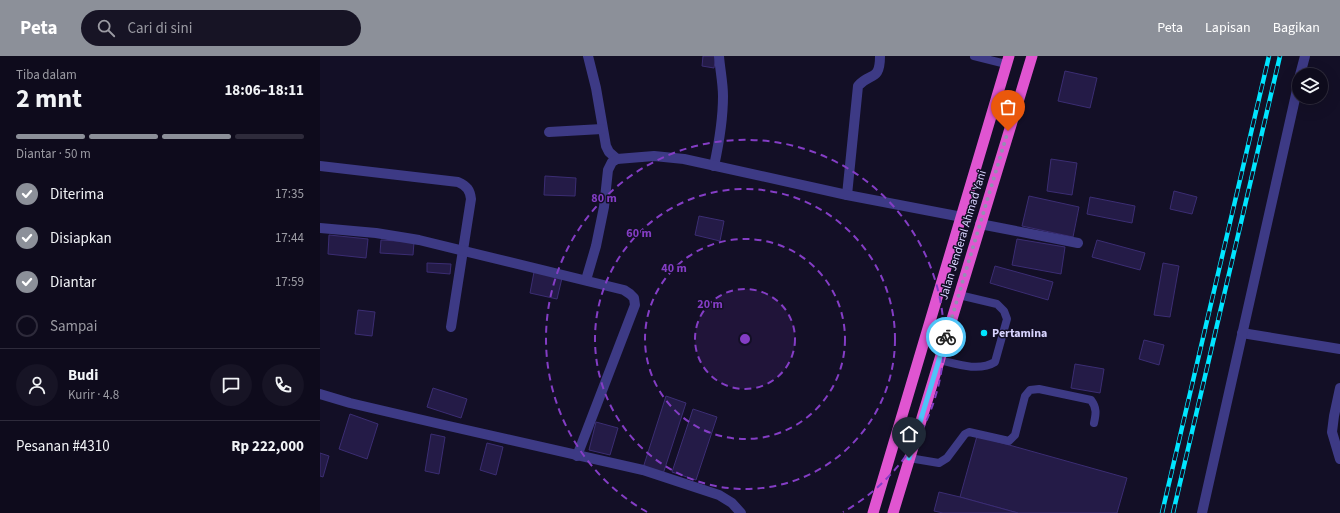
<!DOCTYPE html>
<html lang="id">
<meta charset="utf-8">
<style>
body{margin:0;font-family:"Source Sans 3",sans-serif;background:#171425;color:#f1f3f6;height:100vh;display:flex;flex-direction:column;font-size:15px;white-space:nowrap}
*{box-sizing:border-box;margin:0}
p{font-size:13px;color:#9b9ba3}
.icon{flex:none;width:22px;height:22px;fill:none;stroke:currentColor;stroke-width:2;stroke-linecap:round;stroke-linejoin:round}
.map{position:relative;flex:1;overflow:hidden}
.drawer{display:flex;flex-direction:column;background:#0e0b1c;width:320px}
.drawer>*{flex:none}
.tools{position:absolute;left:972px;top:12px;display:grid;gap:8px}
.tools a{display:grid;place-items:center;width:36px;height:36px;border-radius:50%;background:#0e0b1c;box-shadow:0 4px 16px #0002,0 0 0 1px #2e2b3b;font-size:20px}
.pin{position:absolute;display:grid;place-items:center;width:34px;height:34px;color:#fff;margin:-41px -17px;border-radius:50% 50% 50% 0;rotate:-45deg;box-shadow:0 0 4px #0007}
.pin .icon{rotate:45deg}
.courier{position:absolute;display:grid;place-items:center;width:40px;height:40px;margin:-20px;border:3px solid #4fc3f7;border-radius:50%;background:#fff;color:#222;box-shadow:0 1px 5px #0007}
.summary em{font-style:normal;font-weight:700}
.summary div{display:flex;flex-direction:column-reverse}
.summary{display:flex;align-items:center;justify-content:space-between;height:68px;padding:0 16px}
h1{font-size:26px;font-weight:700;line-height:30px}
.bar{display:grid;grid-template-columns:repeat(4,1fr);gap:6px 4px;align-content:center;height:48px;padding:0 16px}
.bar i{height:5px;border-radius:3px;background:#2e2b3b}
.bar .active{background:#8c9099}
.bar p{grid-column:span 4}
.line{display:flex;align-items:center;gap:10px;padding:0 16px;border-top:1px solid #2e2b3b}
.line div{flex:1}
.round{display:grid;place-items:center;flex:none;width:42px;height:42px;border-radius:21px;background:#171425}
ol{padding:0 16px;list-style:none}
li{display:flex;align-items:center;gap:12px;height:44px}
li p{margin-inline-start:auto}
li .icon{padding:4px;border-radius:50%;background:#8c9099;color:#fff;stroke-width:4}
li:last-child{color:#9b9ba3}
li i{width:22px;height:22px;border:2px solid #2e2b3b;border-radius:50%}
header{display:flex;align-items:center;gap:24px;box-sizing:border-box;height:56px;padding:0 20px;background:#8c9099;color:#fff}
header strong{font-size:19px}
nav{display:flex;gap:22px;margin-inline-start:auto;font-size:14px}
.search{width:280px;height:36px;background:#171425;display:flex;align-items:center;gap:10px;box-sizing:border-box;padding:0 14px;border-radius:22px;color:#9b9ba3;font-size:15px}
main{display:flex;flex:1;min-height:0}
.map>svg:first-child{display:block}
.building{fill:#241b47;stroke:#3b2d73}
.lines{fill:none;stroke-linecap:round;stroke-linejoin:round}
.service{stroke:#3d3a85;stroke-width:8}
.minor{stroke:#3d3a85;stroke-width:10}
.trunk{stroke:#e055d1;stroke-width:11}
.rail-casing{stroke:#00e5ff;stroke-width:4.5}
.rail{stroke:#130f26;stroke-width:3;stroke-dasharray:9;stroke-linecap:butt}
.done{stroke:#948fb3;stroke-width:4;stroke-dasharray:0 7.2}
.route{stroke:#4fc3f7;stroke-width:5}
.ring{fill:none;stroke:#843dc5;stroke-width:2;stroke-dasharray:7 5}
.poi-dot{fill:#00e5ff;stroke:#130f26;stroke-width:1.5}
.labels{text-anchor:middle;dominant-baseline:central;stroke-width:3;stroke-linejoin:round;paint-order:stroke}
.street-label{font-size:12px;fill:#d9d4ff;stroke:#130f26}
.poi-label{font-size:12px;font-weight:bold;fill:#d9d4ff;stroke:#130f26;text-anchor:start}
.centre{fill:#843dc5;stroke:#130f26;stroke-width:2}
.ring-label{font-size:12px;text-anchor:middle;font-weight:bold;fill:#843dc5;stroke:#130f26;stroke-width:3;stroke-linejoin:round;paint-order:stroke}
</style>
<header>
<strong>Peta</strong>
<div class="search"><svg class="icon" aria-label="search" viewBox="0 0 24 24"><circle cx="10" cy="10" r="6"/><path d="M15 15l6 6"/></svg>Cari di sini</div>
<nav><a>Peta</a><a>Lapisan</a><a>Bagikan</a></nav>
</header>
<main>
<section class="drawer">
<div class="summary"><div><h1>2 mnt</h1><p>Tiba dalam</p></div><em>18:06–18:11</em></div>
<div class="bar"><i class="active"></i><i class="active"></i><i class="active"></i><i></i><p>Diantar · 50 m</p></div>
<ol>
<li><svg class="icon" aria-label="check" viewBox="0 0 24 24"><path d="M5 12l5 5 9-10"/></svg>Diterima<p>17:35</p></li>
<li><svg class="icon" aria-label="check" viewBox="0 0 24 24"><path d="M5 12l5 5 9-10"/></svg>Disiapkan<p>17:44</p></li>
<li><svg class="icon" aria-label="check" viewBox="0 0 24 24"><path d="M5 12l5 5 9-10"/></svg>Diantar<p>17:59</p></li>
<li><i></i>Sampai</li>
</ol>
<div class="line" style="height:72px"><a class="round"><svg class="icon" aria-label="person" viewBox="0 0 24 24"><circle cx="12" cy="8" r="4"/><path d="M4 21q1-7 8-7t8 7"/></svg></a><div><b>Budi</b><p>Kurir · 4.8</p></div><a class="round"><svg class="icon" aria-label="chat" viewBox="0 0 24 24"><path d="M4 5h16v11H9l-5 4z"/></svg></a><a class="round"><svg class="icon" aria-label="phone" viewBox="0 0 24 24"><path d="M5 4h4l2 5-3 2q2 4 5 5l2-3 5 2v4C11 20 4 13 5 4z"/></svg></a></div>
<div class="line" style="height:52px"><div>Pesanan #4310</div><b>Rp 222,000</b></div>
</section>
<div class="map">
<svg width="1020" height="457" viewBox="0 0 1020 457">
<rect width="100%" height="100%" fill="#130f26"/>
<g class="building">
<polygon points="383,0 396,0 394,12 382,10"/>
<polygon points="745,15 777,22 770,52 738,45"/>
<polygon points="731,103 757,107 752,139 727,135"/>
<polygon points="225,120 256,122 255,140 224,139"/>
<polygon points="854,135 877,141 872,158 850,153"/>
<polygon points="709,140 759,151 753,181 702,170"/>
<polygon points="770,141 815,150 812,167 767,158"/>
<polygon points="379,160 404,165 400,185 375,179"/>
<polygon points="9,179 48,183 46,202 8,198"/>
<polygon points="697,183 745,191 741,218 692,209"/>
<polygon points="61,184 94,186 93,199 60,197"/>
<polygon points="777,184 825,197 820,214 772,201"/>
<polygon points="107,207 131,208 130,218 107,216"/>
<polygon points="843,207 859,210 850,261 834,259"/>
<polygon points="675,210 733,226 728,244 670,227"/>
<polygon points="214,216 242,222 237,243 210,237"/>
<polygon points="38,254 55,256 52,280 35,278"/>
<polygon points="824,284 844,289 839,309 819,303"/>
<polygon points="755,308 784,313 780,337 751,332"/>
<polygon points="113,332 147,343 141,362 107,351"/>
<polygon points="346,340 366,347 343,418 323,412"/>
<polygon points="373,353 397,361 376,424 352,416"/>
<polygon points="30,358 58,368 47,403 19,393"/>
<polygon points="276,366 298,372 290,399 269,394"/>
<polygon points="111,378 125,381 119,418 105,415"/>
<polygon points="657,380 807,422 797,457 698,457 640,441"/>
<polygon points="167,387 183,391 176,419 160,414"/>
<polygon points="0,397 9,400 3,421 0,420"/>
<polygon points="619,436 640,441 698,457 623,457 614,455"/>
</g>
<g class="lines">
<g class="service">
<polyline points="654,0 686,8"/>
<path d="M619 304C636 308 659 316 675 306L687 263 684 255 677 248 639 239"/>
<path d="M589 402 619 407 627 402 645 378 649 376 689 385 695 379 705 340 710 334 719 333 771 344C777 352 776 358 774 367"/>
</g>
<g class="minor">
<polyline points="268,0 276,32 286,90 289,96 297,103"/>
<polyline points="980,19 985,0"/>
<polyline points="229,76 282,73"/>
<path d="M0 110 138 126C147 130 150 134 151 143L131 271"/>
<path d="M394 110C399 87 403 64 403 40 403 27 400 13 399 0"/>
<path d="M527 139 538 30C550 16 560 26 560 0"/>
<polyline points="660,168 758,187"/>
<polyline points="0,172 56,177 99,184 304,234 310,238 314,242 315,249 257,400"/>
<polyline points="266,224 276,190 284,151 288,114 292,106 297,103 334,100 364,103 527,139 642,161"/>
<polyline points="922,277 1020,293"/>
<polyline points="1020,332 1014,360 1012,376 1020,403"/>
<polyline points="0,338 30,347 120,368 323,414 399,439 412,447 421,457"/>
<polyline points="882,457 979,25"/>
</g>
<g class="trunk">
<polyline points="553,457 689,0"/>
<polyline points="573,457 712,0"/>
</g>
<defs>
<g id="rail">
<polyline points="842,457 949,0"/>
<polyline points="853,457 960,0"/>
</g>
</defs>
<use href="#rail" class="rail-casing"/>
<use href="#rail" class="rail"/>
</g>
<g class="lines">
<polyline class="done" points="626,281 688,75"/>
<polyline class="route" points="589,402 626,281"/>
</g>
<circle cx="425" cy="283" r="50" fill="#843dc5" fill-opacity=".12"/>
<g class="ring">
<circle cx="425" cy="283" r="50"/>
<circle cx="425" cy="283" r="100"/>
<circle cx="425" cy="283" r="150"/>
<path d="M327 456A199 199 0 1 1 523 456"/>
</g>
<circle class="poi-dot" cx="664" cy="277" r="4"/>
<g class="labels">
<g class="street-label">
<text transform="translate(643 179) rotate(-73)">Jalan Jenderal Ahmad Yani</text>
</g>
<g class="poi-label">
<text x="672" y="277">Pertamina</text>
</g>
</g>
<circle cx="425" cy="283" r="6" class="centre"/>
<g class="ring-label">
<text x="284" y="146">80 m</text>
<text x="319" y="181">60 m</text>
<text x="354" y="216">40 m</text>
<text x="390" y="252">20 m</text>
</g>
</svg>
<div class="tools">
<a><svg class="icon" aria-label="layers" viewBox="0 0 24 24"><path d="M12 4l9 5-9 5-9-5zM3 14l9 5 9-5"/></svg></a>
</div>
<div class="pin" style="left:688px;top:75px;background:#ea580c"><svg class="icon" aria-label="bag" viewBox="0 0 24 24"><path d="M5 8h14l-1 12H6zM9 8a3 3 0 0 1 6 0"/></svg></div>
<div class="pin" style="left:589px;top:402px;background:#1f2937"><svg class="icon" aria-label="home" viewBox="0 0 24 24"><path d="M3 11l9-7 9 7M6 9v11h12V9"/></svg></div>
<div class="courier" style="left:626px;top:281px"><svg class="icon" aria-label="bike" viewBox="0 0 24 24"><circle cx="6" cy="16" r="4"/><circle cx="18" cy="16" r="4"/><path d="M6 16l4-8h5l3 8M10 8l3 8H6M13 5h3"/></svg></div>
</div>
</main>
